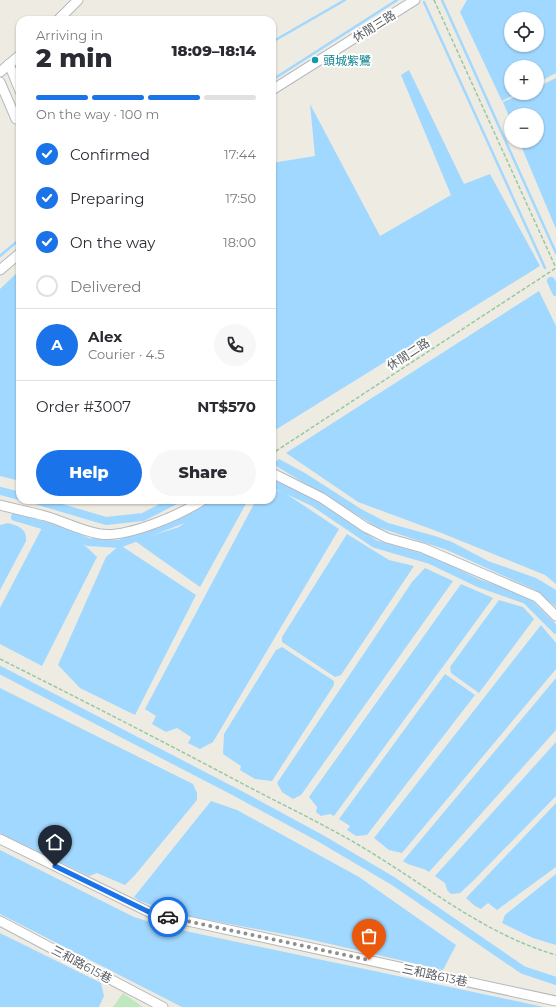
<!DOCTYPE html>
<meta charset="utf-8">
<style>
body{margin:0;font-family:Montserrat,"Noto Sans TC",sans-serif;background:#f7f7f7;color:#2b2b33;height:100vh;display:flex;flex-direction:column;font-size:15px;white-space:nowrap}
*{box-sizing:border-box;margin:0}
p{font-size:13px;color:#7c7c81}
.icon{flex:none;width:22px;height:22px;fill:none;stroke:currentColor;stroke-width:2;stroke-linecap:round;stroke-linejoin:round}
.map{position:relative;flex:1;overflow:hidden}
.side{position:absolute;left:16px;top:16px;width:260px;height:488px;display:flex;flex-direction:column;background:#fff;border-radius:12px;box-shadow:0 1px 3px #0004}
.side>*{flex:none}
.tools{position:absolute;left:504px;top:12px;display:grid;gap:8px}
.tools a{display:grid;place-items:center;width:40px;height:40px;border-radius:50%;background:#fff;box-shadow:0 1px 3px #0004;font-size:20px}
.pin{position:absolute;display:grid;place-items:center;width:34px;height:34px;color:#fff;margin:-41px -17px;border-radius:50% 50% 50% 0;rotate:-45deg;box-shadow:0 0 4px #0007}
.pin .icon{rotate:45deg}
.courier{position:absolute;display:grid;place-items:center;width:40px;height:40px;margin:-20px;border:3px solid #1a73e8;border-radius:50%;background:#fff;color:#222;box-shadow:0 1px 5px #0007}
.overview em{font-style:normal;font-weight:800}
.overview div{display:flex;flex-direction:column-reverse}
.overview{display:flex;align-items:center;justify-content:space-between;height:68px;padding:0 20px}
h1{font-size:26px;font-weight:800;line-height:30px}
.bar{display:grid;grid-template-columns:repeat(4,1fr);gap:6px 4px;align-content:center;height:48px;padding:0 20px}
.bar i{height:5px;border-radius:3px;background:#e1e1e2}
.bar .selected{background:#1a73e8}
.bar p{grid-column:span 4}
.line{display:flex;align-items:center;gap:10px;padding:0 20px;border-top:1px solid #e1e1e2}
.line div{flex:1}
.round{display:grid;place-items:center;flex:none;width:42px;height:42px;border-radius:21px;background:#f7f7f7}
ol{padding:0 20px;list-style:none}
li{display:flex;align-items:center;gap:12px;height:44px}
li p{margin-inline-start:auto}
li .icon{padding:4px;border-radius:50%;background:#1a73e8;color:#fff;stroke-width:4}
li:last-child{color:#7c7c81}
li i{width:22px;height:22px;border:2px solid #e1e1e2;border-radius:50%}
.cta{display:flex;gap:8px;margin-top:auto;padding:8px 20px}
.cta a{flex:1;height:46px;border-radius:24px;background:#1a73e8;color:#fff;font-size:16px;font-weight:800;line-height:46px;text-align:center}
.cta a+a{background:#f7f7f7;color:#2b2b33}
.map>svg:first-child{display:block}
.green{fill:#bee8bd}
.water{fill:#a1d8ff;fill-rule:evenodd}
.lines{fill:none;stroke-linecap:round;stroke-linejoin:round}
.stream{stroke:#a1d8ff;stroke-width:2.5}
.canal{stroke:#a1d8ff;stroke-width:8}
.minor-casing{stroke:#b5b9bd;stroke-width:11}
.path{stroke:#95c9a3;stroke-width:1.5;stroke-dasharray:4 2;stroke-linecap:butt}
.minor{stroke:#fff;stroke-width:9}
.done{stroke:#8e9090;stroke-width:4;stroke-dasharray:0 7.2}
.route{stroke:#1a73e8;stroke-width:5}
.culture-dot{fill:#0f9aa8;stroke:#fff;stroke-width:1.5}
.labels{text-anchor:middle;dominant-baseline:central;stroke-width:4;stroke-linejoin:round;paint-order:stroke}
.street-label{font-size:12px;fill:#5a5f64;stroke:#fff}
.culture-label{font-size:12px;fill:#0d838f;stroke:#fff;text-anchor:start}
</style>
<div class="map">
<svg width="556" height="1007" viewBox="0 0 556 1007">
<rect width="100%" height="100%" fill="#eeebe2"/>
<polygon class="green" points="123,993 143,1007 113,1007"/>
<g class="water">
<path d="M467 0H556V73L537 83V67H511V93H518L502 101 460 12ZM511 19H537V45H511Z"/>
<polygon points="409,70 464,184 490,174 540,266 272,432 272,163 315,156 310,104 380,236 451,195 401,75"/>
<polygon points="556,78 556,229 519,141 537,141 537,115 511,115 511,121 503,102 524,93 537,93 537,87"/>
<polygon points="20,270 20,481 0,476 0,289"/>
<polygon points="539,291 556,326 556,584 545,575 439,532 358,502 286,453"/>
<polygon points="279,459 305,473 361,509 388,523 435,536 452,542 488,561 536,578 556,590 556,607 535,590 447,550 377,527 276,466 275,462"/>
<polygon points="272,489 285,493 339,529 213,742 200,749 188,743 191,737 177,728 166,732 152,724 156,716 145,709 256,500 272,500"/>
<polygon points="216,500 248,500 200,587 135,541 179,527"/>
<path d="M8 523C19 526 27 529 26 541L0 590V525Z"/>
<polygon points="43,526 76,537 97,557 42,666 0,644 0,608"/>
<polygon points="347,534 389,560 414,566 341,675 335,677 282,642 282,637"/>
<polygon points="120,545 196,595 135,715 80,688 58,665 106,557"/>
<polygon points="425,568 453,581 301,795 293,799 282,792 277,783 412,582"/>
<polygon points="461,584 493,598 334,816 330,814 321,816 316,812 317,807 309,797"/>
<polygon points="499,600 523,607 534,619 479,693 451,673 450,667"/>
<polygon points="541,625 556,643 556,669 402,853 389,850 374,838"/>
<polygon points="282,647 334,681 334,685 272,781 255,779 240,770 241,766 223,754 224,734 276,650"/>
<polygon points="445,674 475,695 367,835 356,836 347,830 350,826 339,819"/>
<path d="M556 678V730L429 872C420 866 411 867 403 861Z"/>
<polygon points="0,688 193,784 197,793 197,800 135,875 125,885 97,873 89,876 0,833"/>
<polygon points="556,742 556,796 472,882 460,893 451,894 447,890 445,883 435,876"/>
<polygon points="211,801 237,810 359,877 456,945 443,970 304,938 172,913 140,901 134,897"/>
<polygon points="556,803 556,867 497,910 488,903 481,909 475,906 466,898"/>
<polygon points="0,850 134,917 162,926 544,1007 182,1007 0,914"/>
<polygon points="556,874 556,945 533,938 502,923 505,915"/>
<polygon points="0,933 101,983 104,996 99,1007 0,1007"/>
</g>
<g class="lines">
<g class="stream">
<polyline points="442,0 556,253"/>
<polyline points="424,2 545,268"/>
<polyline points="272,42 345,0"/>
<polyline points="272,80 397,0"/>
<polyline points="0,256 20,239"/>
<polyline points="550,279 551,281"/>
</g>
<g class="canal">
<polyline points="551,281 556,292"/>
<polyline points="272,483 313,502 375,544 430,560 478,583 526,600 556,630"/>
<polyline points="0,491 20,496"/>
<polyline points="35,500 106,521 143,517 176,500"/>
<polyline points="15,517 69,533 88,542 119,544 189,517 213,500"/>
<polyline points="0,670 235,792 320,838 393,881 523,970 556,981"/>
</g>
<defs>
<g id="minor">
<polyline points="58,20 78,0"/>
<polyline points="9,64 20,91"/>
<polyline points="0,72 20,55"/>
<polyline points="0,82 16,119"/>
<polyline points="272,90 415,0"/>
<polyline points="0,270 20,253"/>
<polyline points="272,473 322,498 365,527 387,538 423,548 537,597 556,616"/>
<path d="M0 505C15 509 30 512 45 516 63 521 81 531 100 534 127 538 180 515 203 500"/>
<polyline points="0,839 151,913 556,1001"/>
<polyline points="0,921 163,1007"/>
</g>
</defs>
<use href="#minor" class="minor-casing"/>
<g class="path">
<polyline points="434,0 556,268"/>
<polyline points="272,456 276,451 556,268"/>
<path d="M0 659C82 700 164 742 245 785 283 805 321 823 357 844 424 883 481 933 556 955"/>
</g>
<use href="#minor" class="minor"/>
</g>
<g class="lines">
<polyline class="done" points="168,917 369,960"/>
<polyline class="route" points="55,866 151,913 168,917"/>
</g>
<circle class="culture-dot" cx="315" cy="60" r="4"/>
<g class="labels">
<g class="street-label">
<text transform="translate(374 26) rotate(-32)">休閒三路</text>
<text transform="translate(408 354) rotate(-33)">休閒二路</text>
<text transform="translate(82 964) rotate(28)">三和路615巷</text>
<text transform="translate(435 975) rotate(12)">三和路613巷</text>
</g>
<g class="culture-label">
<text x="323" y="60">頭城紫鷺</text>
</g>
</g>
</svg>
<div class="tools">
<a><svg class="icon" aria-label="locate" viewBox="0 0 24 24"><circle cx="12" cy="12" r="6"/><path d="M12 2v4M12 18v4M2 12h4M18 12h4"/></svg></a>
<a>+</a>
<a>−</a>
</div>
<div class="pin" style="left:369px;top:960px;background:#ea580c"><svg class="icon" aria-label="bag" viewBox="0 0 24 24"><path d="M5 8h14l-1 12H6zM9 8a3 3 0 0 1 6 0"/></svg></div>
<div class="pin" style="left:55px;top:866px;background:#1f2937"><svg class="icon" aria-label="home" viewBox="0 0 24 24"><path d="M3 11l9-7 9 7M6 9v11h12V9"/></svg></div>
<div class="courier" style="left:168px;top:917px"><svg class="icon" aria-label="car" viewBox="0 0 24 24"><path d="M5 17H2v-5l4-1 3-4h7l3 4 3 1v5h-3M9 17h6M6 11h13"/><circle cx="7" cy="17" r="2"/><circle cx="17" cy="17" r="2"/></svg></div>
<section class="side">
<div class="overview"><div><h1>2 min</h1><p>Arriving in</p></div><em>18:09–18:14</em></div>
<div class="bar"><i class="selected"></i><i class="selected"></i><i class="selected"></i><i></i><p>On the way · 100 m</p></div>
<ol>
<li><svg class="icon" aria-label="check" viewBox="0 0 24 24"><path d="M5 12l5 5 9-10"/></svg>Confirmed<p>17:44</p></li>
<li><svg class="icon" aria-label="check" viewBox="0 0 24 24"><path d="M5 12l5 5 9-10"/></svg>Preparing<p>17:50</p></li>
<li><svg class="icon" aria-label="check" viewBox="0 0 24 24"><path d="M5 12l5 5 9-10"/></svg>On the way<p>18:00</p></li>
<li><i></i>Delivered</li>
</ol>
<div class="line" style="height:72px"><b class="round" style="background:#1a73e8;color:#fff">A</b><div><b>Alex</b><p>Courier · 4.5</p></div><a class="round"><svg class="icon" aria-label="phone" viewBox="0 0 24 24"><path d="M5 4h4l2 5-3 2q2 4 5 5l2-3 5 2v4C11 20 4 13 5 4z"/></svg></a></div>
<div class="line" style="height:52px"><div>Order #3007</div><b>NT$570</b></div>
<div class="cta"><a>Help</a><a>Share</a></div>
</section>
</div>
